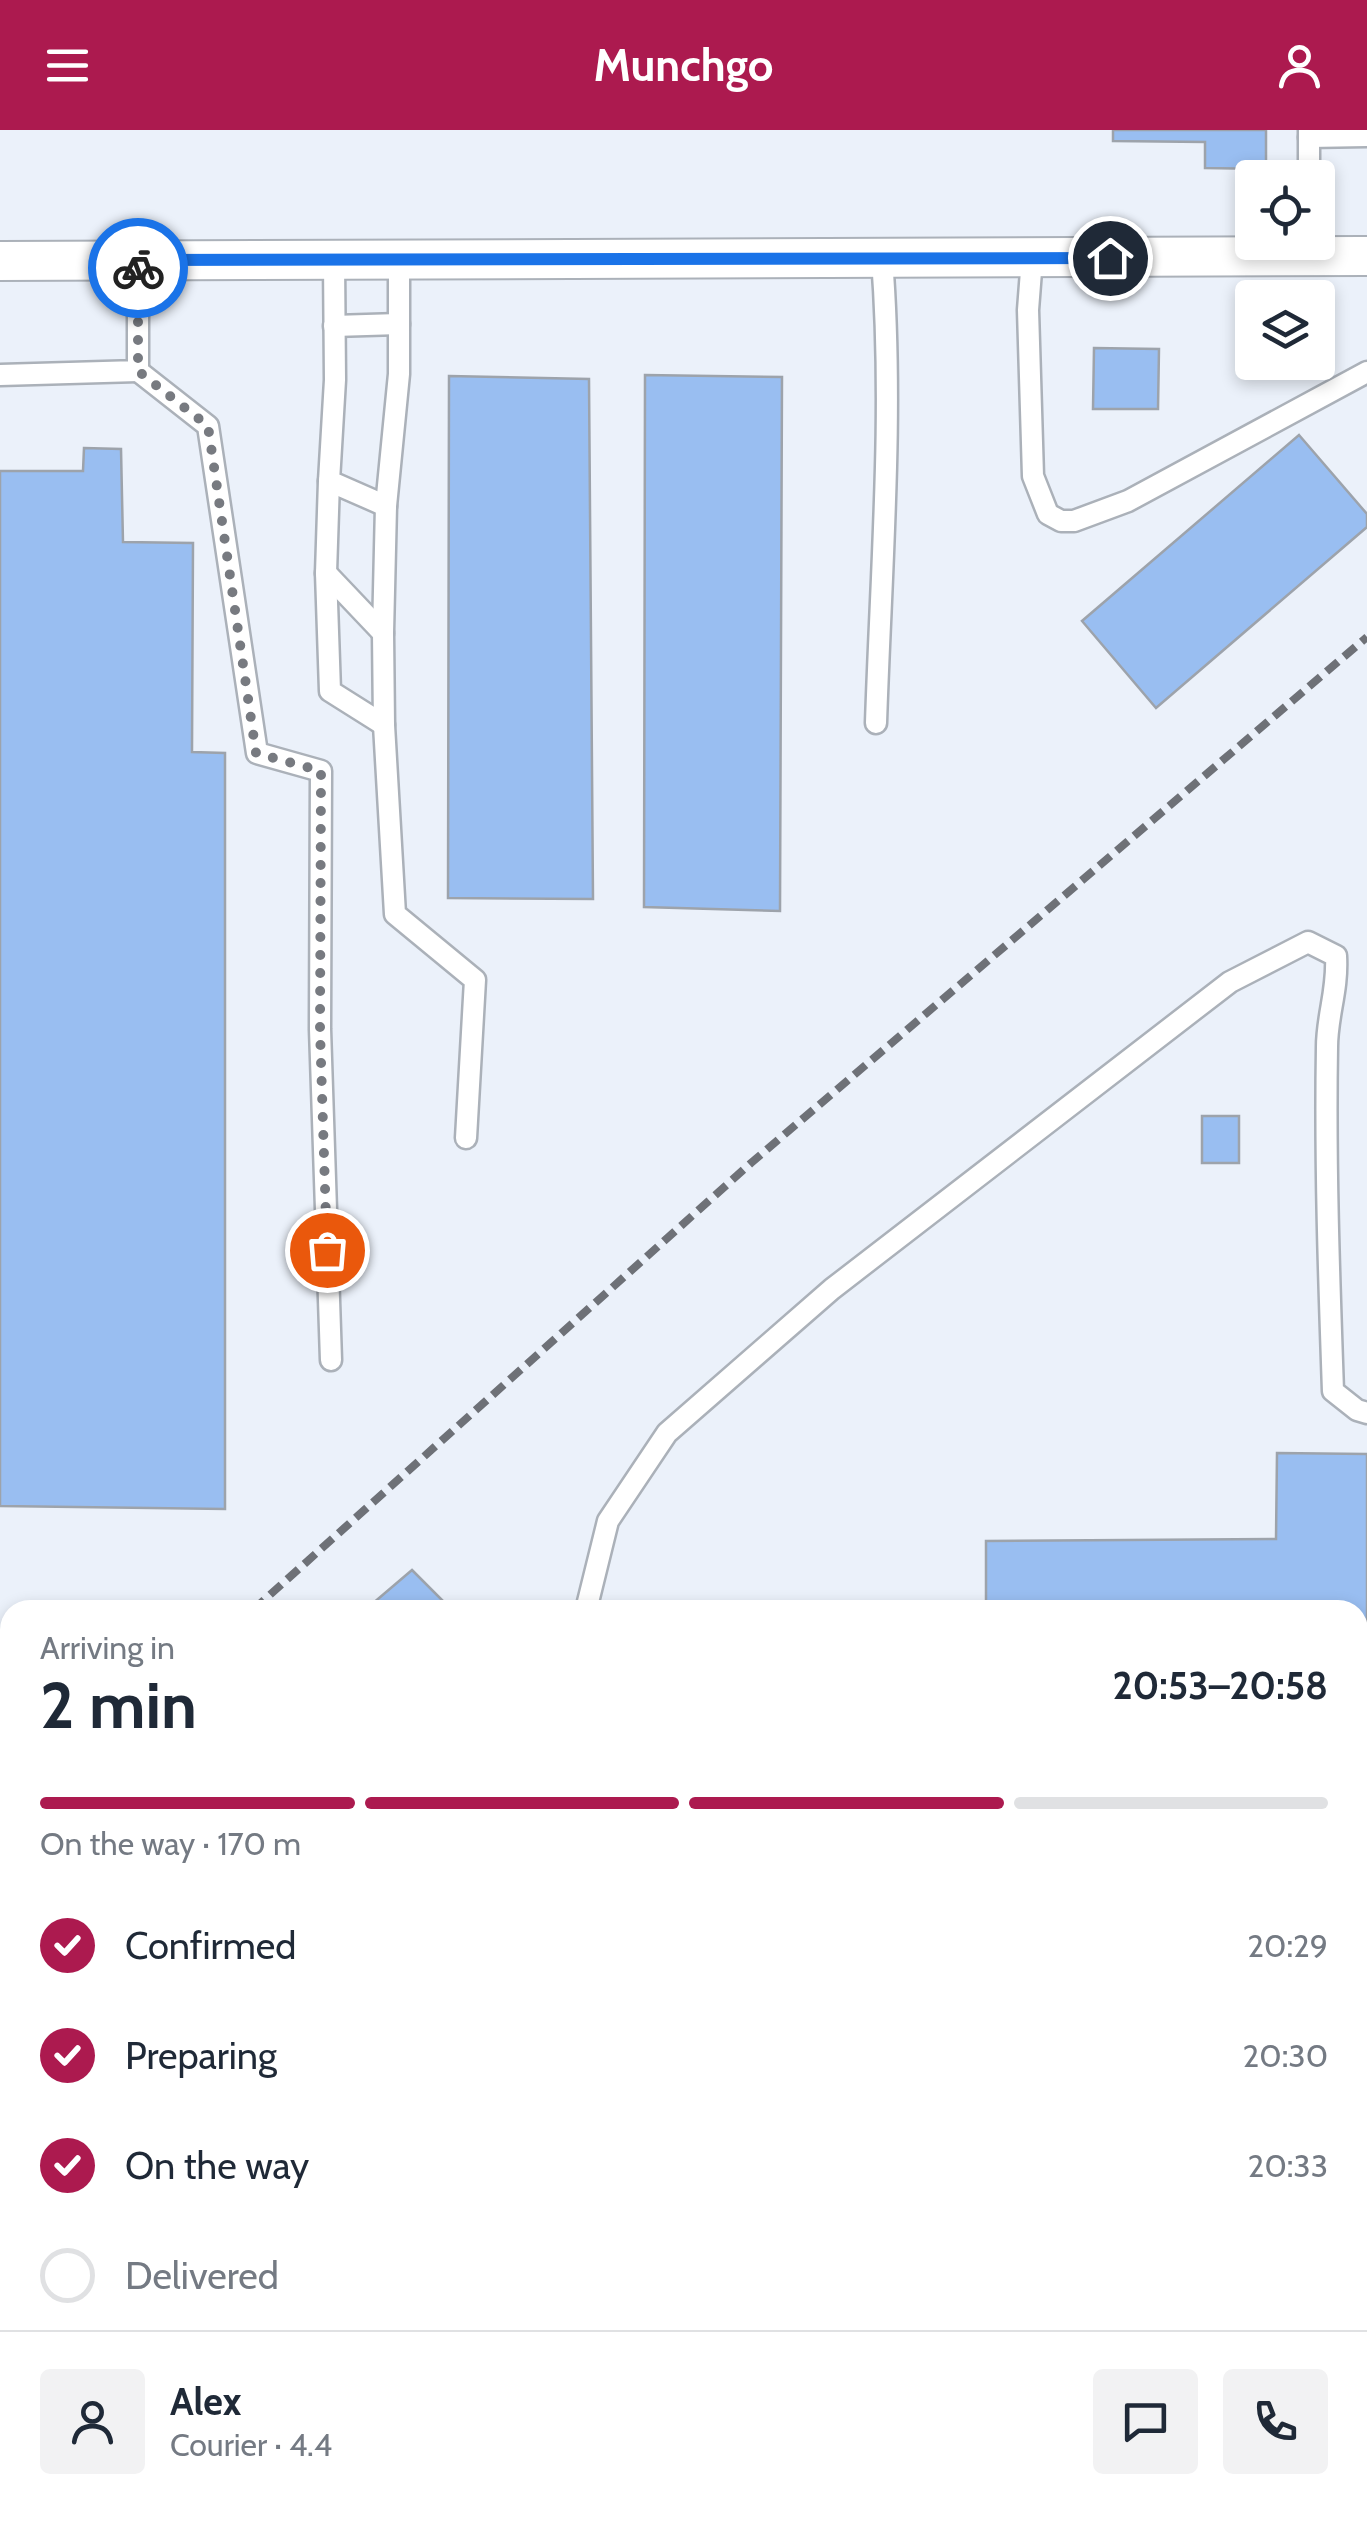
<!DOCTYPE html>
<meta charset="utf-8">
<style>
body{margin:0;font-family:Cabin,sans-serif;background:#f2f2f3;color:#1f2937;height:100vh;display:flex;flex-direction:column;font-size:38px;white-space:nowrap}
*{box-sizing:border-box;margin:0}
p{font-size:32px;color:#747a83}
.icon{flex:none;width:55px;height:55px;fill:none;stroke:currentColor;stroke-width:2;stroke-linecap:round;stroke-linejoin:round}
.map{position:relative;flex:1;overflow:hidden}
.details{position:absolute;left:0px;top:1470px;width:1368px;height:932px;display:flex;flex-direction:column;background:#fff;border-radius:30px 30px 0 0;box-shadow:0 5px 15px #0003}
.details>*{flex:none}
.controls{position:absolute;left:1235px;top:30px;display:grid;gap:20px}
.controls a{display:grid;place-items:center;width:100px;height:100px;border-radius:10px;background:#fff;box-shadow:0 5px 15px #0003;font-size:50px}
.pin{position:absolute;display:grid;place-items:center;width:85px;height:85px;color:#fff;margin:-42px;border:5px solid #fff;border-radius:50%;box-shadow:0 2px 10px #0007}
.courier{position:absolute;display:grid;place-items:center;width:100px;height:100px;margin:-50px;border:8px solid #1a73e8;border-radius:50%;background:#fff;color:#222;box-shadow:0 2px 12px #0007}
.summary em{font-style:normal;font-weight:800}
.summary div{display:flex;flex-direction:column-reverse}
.summary{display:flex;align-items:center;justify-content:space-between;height:170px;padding:0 40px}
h1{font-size:65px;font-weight:800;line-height:75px}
.bar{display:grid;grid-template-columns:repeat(4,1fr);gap:15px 10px;align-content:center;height:120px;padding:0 40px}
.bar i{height:12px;border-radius:8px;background:#e0e1e3}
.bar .on{background:#ac1a4f}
.bar p{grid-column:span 4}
.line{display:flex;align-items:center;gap:25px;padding:0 40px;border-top:2px solid #e0e1e3}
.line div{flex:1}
.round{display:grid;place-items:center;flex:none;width:105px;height:105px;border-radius:10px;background:#f2f2f3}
ol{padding:0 40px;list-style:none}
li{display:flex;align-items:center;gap:30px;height:110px}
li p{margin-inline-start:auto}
li .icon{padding:10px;border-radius:50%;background:#ac1a4f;color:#fff;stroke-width:4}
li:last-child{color:#747a83}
li i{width:55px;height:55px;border:5px solid #e0e1e3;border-radius:50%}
header{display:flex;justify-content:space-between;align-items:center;height:130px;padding:0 40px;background:#ac1a4f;color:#fff;font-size:45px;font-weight:800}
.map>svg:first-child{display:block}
.building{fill:#99bef1;stroke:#9da3ab;stroke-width:2.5}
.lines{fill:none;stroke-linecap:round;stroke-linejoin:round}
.lane-casing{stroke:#abb1b9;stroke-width:25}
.street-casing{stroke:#abb1b9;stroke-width:42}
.primary-casing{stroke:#cfd0d1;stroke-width:60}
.lane{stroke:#fff;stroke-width:20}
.street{stroke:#fff;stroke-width:38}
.primary{stroke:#f7bcc0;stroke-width:55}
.rail{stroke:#6e7177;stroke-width:8;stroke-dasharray:15 8;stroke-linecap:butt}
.done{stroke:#777a80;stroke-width:10;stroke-dasharray:0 18}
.route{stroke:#1a73e8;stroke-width:12}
</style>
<header><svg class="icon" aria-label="menu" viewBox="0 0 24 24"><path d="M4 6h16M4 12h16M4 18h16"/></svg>Munchgo<svg class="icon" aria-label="person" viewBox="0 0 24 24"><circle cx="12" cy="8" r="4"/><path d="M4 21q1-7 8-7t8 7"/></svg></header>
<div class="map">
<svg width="1367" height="2402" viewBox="0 0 1367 2402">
<rect width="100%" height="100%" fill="#ebf1fa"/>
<g class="building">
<polygon points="1113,0 1266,0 1266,39 1205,38 1205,12 1113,11"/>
<polygon points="1094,218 1159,219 1158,279 1093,279"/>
<polygon points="645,245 782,247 780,781 644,777"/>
<polygon points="449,246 589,249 593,769 448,768"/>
<polygon points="1299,305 1367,384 1367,397 1156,578 1082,491"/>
<polygon points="84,318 121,319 123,412 193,413 192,622 225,623 225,1379 0,1376 0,341 83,341"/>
<rect x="1202" y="986" width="37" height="47"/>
<polygon points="1277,1323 1367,1324 1367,1620 1358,1620 1358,1480 986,1480 986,1411 1276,1409"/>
<polygon points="412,1440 452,1480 365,1480"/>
<polygon points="10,1810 10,2107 0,2116 0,1818"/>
<rect x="1358" y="2106" width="9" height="72"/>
</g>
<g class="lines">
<defs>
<g id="lane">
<polyline points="1309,0 1309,48"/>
<polyline points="1309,7 1367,6"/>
<polyline points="1032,128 1028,180 1033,346 1048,384 1061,391 1074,391 1128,371 1367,242"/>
<polyline points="334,131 335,250 329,351 386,376"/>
<polyline points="399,131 399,244 386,376 383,503 384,595 395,784 475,850 466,1008"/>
<polyline points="334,196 399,194"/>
<polyline points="138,241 208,296 257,623 321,641 320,899 331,1230"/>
<polyline points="0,245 138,241 138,131"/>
<polyline points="329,351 326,443 330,561 384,595"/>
<polyline points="326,443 383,503"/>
<path d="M876 593C881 439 894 283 882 129"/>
<path d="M586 1480 608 1391 667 1303 832 1159 1230 852 1308 812 1336 826C1338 861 1327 885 1327 917 1325 1032 1329 1147 1333 1261L1357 1280 1367 1283"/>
<polyline points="1358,1743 1367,1739"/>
<polyline points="1358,2044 1367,2044"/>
<polyline points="1358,2198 1367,2198"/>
<polyline points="0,2231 10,2230"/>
<polyline points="799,2402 799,2392"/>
</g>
<polyline id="street" points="0,131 1367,126"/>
<g id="primary">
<polyline points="1358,2342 1367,2338"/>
<polyline points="212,2402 340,2392"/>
</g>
</defs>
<use href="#lane" class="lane-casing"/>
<use href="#street" class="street-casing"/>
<use href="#primary" class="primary-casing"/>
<use href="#lane" class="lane"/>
<use href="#street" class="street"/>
<use href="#primary" class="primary"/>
<g class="rail">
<polyline points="253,1480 751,1033 1367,507"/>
<polyline points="0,1707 10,1698"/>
</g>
</g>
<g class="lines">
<polyline class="done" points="138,138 138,241 208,296 256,623 321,641 320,900 327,1120"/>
<polyline class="route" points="138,138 138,130 1110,128"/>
</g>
</svg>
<div class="controls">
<a><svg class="icon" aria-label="locate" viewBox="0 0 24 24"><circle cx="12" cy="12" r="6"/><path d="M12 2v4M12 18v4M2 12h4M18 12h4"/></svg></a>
<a><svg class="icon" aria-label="layers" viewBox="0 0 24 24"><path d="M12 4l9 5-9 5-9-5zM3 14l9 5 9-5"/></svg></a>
</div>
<div class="pin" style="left:327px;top:1120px;background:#ea580c"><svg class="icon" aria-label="bag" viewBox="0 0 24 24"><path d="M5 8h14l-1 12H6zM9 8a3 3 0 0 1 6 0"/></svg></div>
<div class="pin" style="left:1110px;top:128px;background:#1f2937"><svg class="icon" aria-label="home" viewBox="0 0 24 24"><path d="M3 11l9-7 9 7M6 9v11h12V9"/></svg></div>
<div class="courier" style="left:138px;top:138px"><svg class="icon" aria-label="bike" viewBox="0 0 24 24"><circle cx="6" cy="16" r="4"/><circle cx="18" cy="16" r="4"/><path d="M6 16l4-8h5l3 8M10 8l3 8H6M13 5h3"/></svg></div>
<section class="details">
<div class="summary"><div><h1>2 min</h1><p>Arriving in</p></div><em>20:53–20:58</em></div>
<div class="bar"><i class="on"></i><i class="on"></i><i class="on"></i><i></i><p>On the way · 170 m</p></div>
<ol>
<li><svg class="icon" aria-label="check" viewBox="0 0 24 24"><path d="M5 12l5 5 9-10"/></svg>Confirmed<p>20:29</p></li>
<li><svg class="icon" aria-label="check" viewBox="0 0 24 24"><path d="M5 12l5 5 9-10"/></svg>Preparing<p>20:30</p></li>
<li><svg class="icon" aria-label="check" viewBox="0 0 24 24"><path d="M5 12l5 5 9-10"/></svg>On the way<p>20:33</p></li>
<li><i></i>Delivered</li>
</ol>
<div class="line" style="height:180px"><a class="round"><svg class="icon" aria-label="person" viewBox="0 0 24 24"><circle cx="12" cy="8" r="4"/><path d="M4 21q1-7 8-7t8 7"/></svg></a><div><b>Alex</b><p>Courier · 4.4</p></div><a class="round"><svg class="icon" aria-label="chat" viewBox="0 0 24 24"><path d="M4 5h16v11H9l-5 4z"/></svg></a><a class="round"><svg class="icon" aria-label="phone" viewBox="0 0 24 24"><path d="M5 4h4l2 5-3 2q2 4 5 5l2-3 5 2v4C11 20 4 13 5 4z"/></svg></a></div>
</section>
</div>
